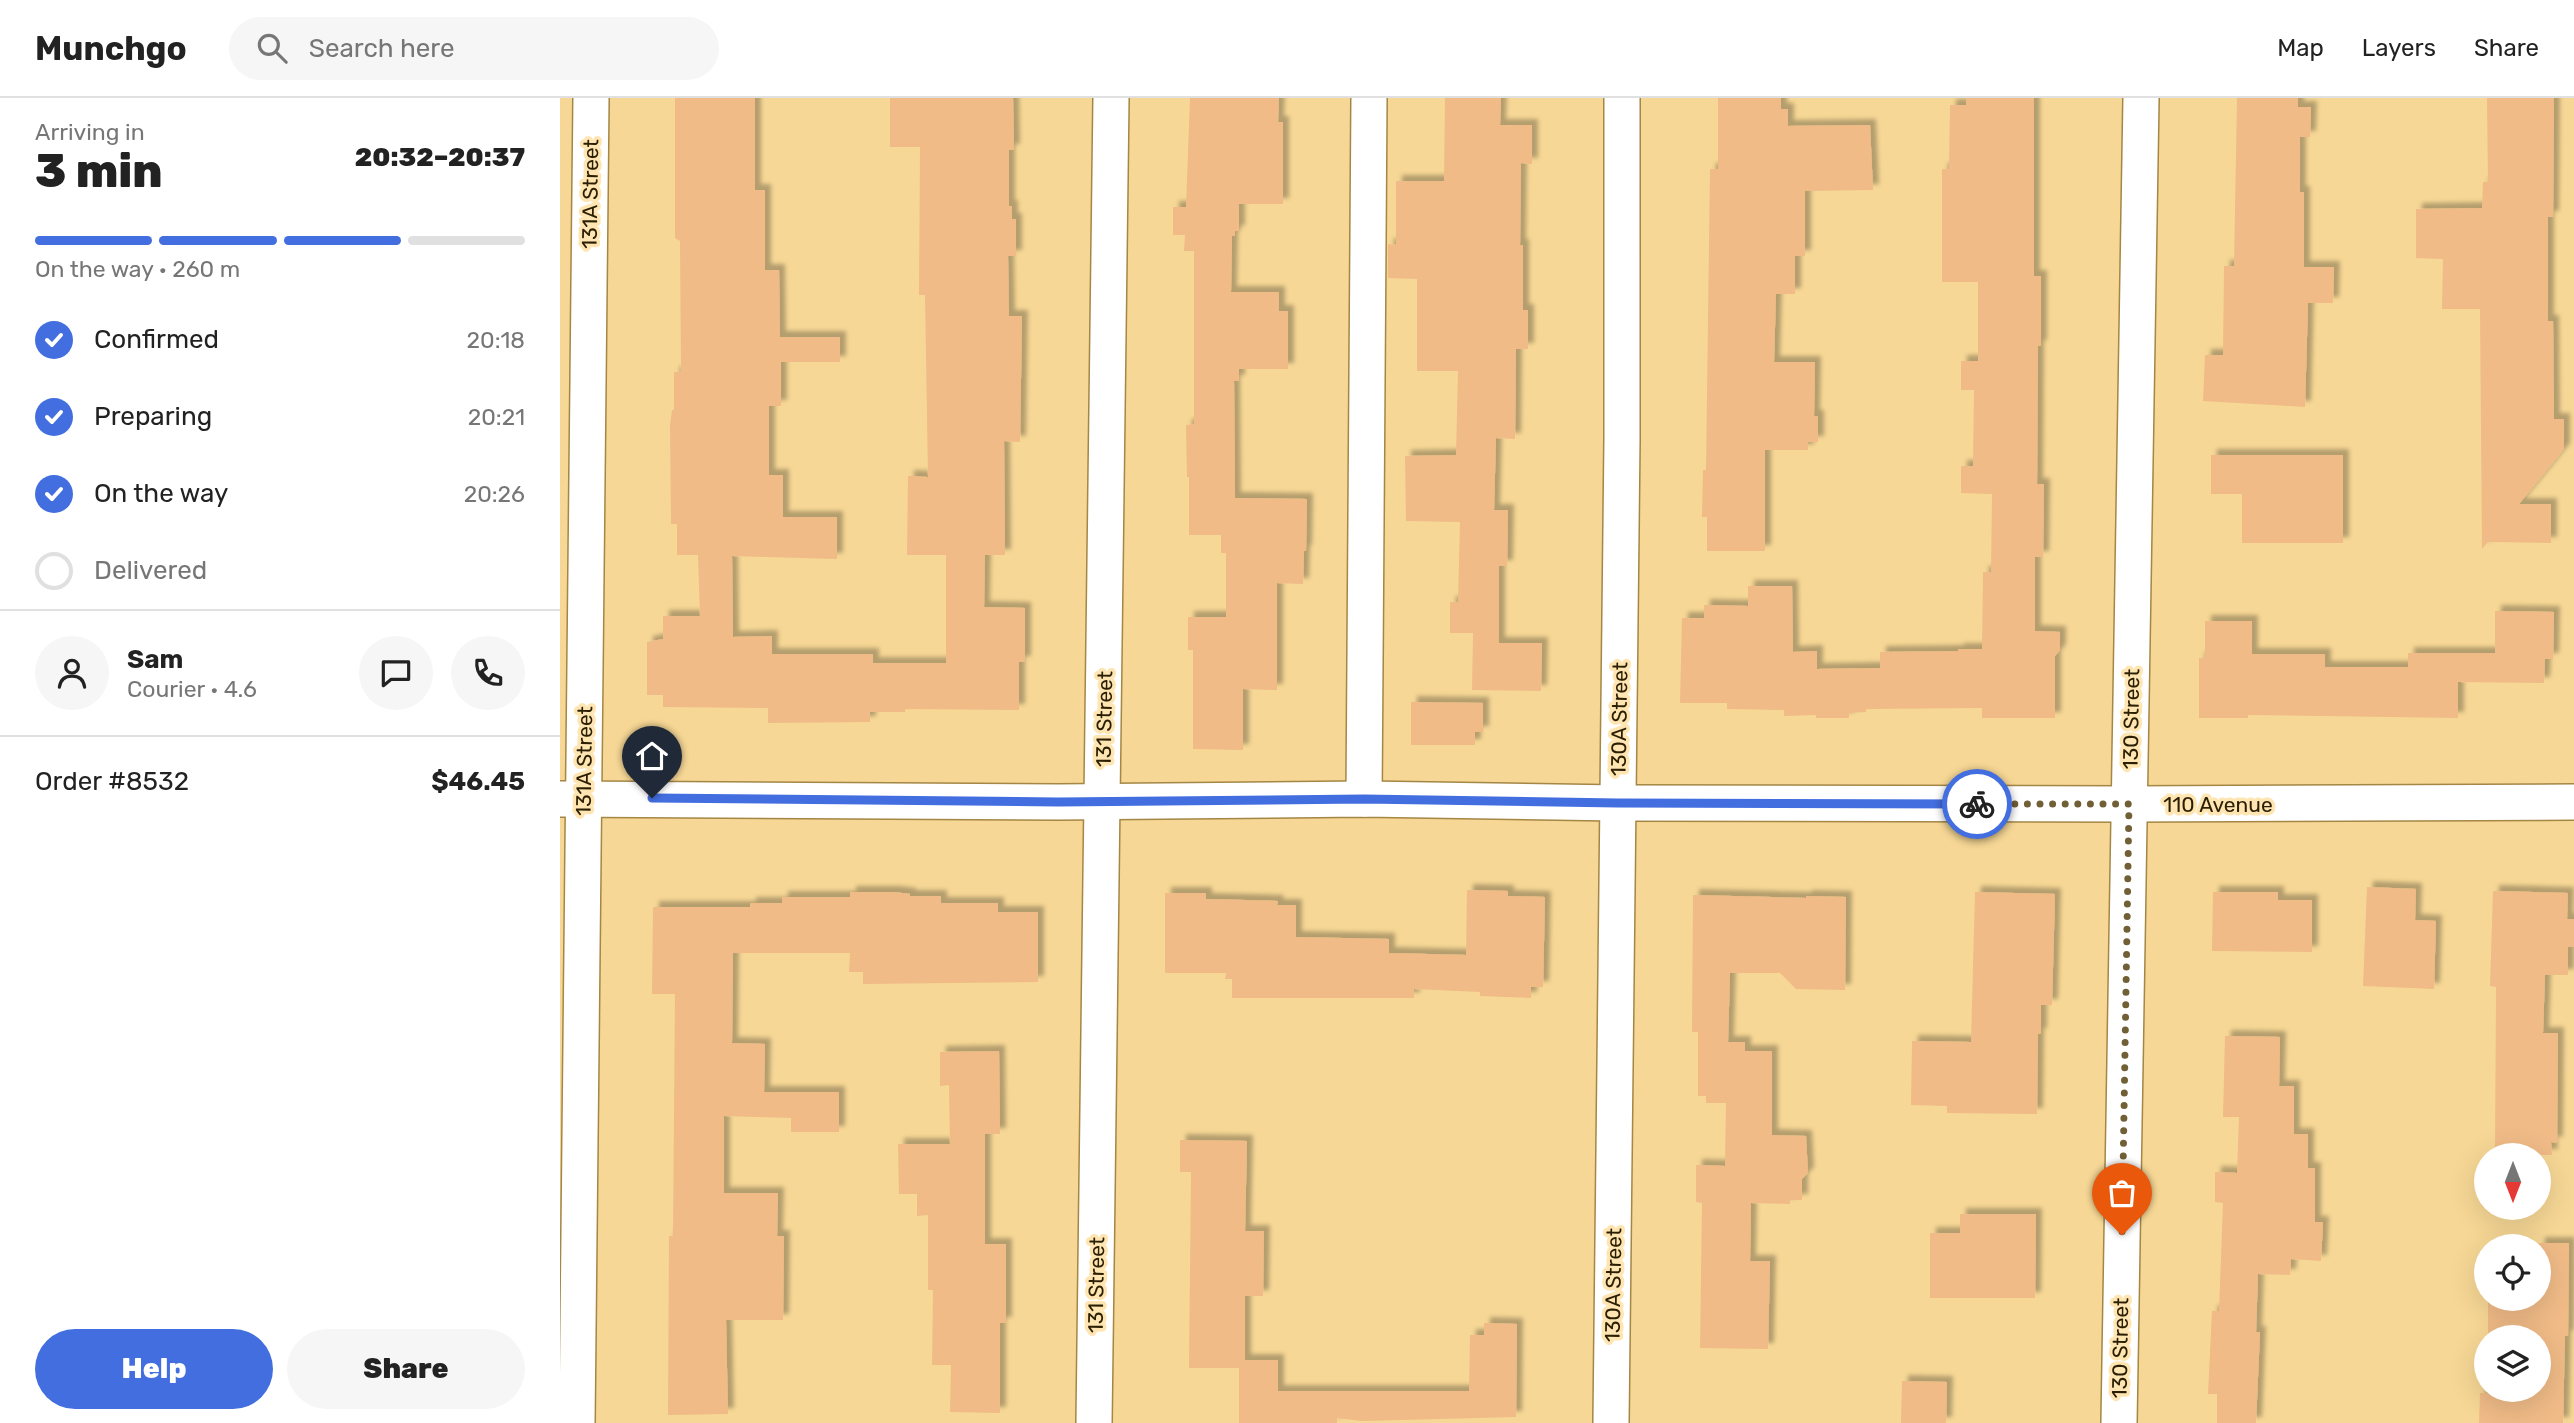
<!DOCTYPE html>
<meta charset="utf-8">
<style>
body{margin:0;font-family:Rubik,sans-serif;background:#f6f6f6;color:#222;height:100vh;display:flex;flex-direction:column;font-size:26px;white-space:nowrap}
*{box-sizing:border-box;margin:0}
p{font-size:23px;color:#767676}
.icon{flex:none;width:38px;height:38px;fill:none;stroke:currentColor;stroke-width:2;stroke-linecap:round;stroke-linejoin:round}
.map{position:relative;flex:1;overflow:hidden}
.panel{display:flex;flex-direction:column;background:#fff;width:560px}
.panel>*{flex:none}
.needle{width:46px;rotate:180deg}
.controls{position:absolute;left:1914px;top:1045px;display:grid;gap:14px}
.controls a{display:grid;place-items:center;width:77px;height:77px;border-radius:50%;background:#fff;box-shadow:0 7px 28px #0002;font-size:35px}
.pin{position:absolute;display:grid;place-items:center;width:60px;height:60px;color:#fff;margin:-72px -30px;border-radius:50% 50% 50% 0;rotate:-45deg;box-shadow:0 0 7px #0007}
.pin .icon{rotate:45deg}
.courier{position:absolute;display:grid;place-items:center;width:70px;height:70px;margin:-35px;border:5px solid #436ee0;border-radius:50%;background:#fff;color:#222;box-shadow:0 2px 9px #0007}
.head em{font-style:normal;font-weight:800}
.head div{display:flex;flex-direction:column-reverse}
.head{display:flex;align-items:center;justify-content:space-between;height:119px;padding:0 35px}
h1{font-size:46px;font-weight:800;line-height:52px}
.bar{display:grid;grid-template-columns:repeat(4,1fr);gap:10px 7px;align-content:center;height:84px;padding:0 35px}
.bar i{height:9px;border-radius:5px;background:#e0e0e0}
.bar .selected{background:#436ee0}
.bar p{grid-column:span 4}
.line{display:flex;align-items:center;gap:18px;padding:0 35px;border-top:2px solid #e0e0e0}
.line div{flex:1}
.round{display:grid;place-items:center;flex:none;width:74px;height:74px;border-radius:37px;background:#f6f6f6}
ol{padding:0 35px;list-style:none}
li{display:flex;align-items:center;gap:21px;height:77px}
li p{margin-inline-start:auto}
li .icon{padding:7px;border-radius:50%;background:#436ee0;color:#fff;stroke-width:4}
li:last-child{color:#767676}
li i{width:38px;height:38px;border:4px solid #e0e0e0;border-radius:50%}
.primary-button{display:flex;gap:14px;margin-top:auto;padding:14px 35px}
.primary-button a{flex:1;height:80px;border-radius:42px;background:#436ee0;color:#fff;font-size:28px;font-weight:800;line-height:80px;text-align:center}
.primary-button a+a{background:#f6f6f6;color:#222}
header{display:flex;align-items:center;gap:42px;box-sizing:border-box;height:98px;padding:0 35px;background:#fff;border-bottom:2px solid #e0e0e0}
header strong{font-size:33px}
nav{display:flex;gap:38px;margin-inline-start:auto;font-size:24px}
.search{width:490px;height:63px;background:#f6f6f6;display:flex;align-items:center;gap:18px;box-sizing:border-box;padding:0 24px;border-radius:38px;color:#767676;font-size:26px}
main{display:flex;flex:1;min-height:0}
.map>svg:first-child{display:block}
.building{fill:#f0bb87;filter:url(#shadow)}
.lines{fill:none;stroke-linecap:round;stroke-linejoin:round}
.minor-casing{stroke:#a48645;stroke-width:38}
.minor{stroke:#fff;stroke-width:35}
.done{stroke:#715f36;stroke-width:7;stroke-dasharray:0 12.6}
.route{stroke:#436ee0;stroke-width:9}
.labels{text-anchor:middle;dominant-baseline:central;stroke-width:7;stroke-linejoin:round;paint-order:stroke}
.street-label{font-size:21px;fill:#2a1e03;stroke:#fee5b1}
</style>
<header>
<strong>Munchgo</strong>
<div class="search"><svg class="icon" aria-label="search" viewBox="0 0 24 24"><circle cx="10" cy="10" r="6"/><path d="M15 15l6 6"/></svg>Search here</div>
<nav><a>Map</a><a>Layers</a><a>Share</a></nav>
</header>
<main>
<section class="panel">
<div class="head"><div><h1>3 min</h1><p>Arriving in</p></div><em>20:32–20:37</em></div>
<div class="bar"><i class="selected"></i><i class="selected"></i><i class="selected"></i><i></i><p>On the way · 260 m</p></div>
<ol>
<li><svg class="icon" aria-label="check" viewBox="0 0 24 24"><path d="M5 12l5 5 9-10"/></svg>Confirmed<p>20:18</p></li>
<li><svg class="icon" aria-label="check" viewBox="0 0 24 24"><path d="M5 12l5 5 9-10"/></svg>Preparing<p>20:21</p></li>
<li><svg class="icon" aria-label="check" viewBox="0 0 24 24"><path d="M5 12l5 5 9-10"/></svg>On the way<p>20:26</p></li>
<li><i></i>Delivered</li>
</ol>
<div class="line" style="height:126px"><a class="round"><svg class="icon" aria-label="person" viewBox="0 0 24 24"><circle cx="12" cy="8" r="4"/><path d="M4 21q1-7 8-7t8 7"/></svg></a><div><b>Sam</b><p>Courier · 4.6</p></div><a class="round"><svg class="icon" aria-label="chat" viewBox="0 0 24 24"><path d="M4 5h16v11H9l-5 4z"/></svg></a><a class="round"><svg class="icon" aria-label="phone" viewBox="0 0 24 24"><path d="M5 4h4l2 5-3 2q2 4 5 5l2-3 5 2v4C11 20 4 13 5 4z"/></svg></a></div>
<div class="line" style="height:91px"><div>Order #8532</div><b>$46.45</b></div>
<div class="primary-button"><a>Help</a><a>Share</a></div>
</section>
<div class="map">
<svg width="2014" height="1325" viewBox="0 0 2014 1325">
<defs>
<filter id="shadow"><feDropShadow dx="6" dy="-6" stdDeviation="2" flood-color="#0004"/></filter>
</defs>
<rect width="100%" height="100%" fill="#f6d795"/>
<g class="building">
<polygon points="115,0 195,0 195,92 205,92 205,172 219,172 220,239 280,239 280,264 221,264 221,308 209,308 209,377 223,377 223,419 277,419 277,461 172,458 173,539 212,538 212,556 313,556 313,565 386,565 386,457 347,457 348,378 368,379 365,197 359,197 360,49 330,49 330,0 453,0 454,52 449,52 449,108 452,108 452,121 456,121 456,158 448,158 449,218 462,218 460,344 444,343 445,457 425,457 424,509 465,510 465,564 459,564 459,612 345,611 345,614 310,614 310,624 208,625 208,610 103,609 103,597 87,597 87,544 103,541 103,518 140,518 138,457 117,457 117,426 111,426 110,328 112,312 114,312 114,274 121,274 120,143 115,140"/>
<polygon points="630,0 719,0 718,24 723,24 723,106 679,106 679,133 675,133 675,138 672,138 671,194 719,194 719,213 728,213 728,271 679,271 679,283 674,283 675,400 747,401 746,453 744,453 743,486 717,485 717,592 683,591 683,652 633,651 633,552 628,552 628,519 666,519 666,455 661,455 661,437 629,437 629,379 627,379 626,327 634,326 634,153 624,153 625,137 613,137 613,109 626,109"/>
<polygon points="885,0 941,0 940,27 972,27 972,66 961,65 960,147 963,147 963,212 968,212 968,251 956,251 955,341 936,340 934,412 948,412 947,468 939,468 939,545 982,545 981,593 912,592 913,535 890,535 890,504 898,504 900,424 846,423 845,358 896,357 898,273 857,273 857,181 828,180 828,146 836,147 836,83 884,83"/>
<polygon points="1158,0 1221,0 1221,11 1228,11 1228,28 1310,27 1313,92 1245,93 1245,158 1235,158 1235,196 1216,196 1214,264 1255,264 1254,318 1258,318 1258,344 1248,344 1248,352 1205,352 1205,453 1147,453 1147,419 1142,419 1143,372 1146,372 1150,71 1158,71"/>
<polygon points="1406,0 1474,0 1474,178 1481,178 1481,248 1478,248 1477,386 1484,386 1483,459 1475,459 1475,533 1500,534 1500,552 1495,558 1495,620 1422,620 1422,610 1306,611 1306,614 1289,615 1289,620 1256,620 1256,617 1224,618 1224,612 1167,611 1167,605 1120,605 1122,520 1144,520 1144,507 1188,508 1188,488 1232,488 1233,554 1257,553 1257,571 1320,570 1320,554 1398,553 1398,551 1422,551 1423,474 1431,474 1432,396 1401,395 1401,368 1413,368 1414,292 1401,292 1401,263 1418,263 1418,184 1382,184 1382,71 1389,71 1390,7 1406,7"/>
<polygon points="1677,0 1738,0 1738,9 1751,9 1750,39 1740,39 1740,94 1744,94 1744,169 1774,169 1773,205 1748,205 1745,309 1643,303 1645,257 1663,257 1664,168 1674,168"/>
<polygon points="1927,0 1994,0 1993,119 1988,119 1988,223 1993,223 1994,321 2004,321 2004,351 1959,406 1991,406 1991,445 1928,444 1922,451 1920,211 1882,211 1883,161 1856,160 1856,111 1922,110 1923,84 1928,84"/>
<polygon points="1651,357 1783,357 1783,445 1682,445 1682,396 1651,396"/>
<polygon points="1935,513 1994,514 1993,561 1985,561 1984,585 1898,584 1898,620 1688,617 1688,620 1639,620 1639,560 1645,560 1645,523 1692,523 1692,556 1765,556 1765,569 1848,569 1848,555 1935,555"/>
<polygon points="851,604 923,605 923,634 915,634 915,647 851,647"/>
<polygon points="1807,789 1856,791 1855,822 1876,823 1874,891 1803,888"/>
<polygon points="907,792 948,793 948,798 985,799 983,889 971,889 971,900 920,898 920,894 854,891 854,900 672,900 672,881 665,881 666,875 605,875 605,795 646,795 646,801 718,803 717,807 736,807 736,839 829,841 829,855 906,857"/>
<polygon points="1933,793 2008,795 2007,821 2014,821 2014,849 2008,849 2008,877 1985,877 1983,935 1998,935 1997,1045 1991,1044 1992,1057 1935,1057 1936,889 1930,888"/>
<polygon points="290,794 334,794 350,796 350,798 381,798 381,805 438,805 438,814 478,814 478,884 303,886 303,874 289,874 290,855 173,855 172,945 205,946 204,994 279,994 279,1034 231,1034 231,1020 164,1018 164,1095 218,1095 217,1138 224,1138 223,1222 166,1222 168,1316 108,1317 109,1138 113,1138 115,896 92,896 93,809 190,809 190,805 222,805 222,799 290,799"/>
<polygon points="1415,794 1495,796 1492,907 1481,907 1481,936 1478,936 1477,1016 1387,1015 1387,1008 1351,1007 1352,943 1411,944"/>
<polygon points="1653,794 1718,794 1718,802 1752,802 1752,854 1652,853"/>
<polygon points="1133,797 1246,800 1246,798 1286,799 1285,892 1236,891 1220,875 1170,875 1168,944 1185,944 1185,953 1212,953 1212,1037 1246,1038 1248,1075 1242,1081 1242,1102 1230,1102 1230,1106 1191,1105 1190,1163 1210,1163 1208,1251 1140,1250 1142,1105 1136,1104 1136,1067 1165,1068 1166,1005 1146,1005 1146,998 1138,998 1138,934 1132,934"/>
<polygon points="1665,938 1720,939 1719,988 1734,988 1734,1036 1748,1036 1748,1070 1755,1070 1755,1124 1763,1124 1761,1163 1731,1161 1730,1177 1698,1176 1696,1234 1700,1234 1696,1325 1657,1325 1657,1296 1648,1296 1652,1213 1659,1213 1663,1105 1655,1104 1655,1074 1677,1075 1679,1019 1663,1019"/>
<polygon points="439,953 440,1036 425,1036 425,1146 446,1146 446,1225 440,1225 440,1315 390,1314 391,1267 372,1267 373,1192 368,1192 368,1117 357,1118 357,1096 339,1096 338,1046 390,1046 389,987 380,988 380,954"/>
<polygon points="620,1042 687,1043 685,1133 704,1133 703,1198 685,1198 685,1262 718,1262 718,1293 909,1293 910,1237 924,1237 924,1225 957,1226 956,1319 802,1323 777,1320 777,1325 679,1325 679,1270 629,1270 631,1074 620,1074"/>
<polygon points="1400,1116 1476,1116 1475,1200 1370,1200 1370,1135 1400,1135"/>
<polygon points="1979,1145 2009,1145 2008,1238 2005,1238 2003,1325 1919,1325 1920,1295 1959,1296 1959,1292 1979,1292 1979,1237 1928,1237 1928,1200 1979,1200"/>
<polygon points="1342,1283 1387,1284 1386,1325 1341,1325"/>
</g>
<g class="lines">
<defs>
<g id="minor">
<polyline points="0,701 498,704 804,701 1058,705 1569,706 2014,704"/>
<polyline points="804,701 809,0"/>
<polyline points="17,1325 31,0"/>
<polyline points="534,1325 551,0"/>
<polyline points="1051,1325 1062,341 1062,0"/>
<polyline points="1559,1325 1581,0"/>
</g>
</defs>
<use href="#minor" class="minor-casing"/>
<use href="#minor" class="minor"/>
</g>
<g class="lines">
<polyline class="done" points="1417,706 1569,706 1562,1137"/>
<polyline class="route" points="92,700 498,704 804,701 1058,705 1417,706"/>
</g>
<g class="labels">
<g class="street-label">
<text transform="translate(30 96) rotate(-89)">131A Street</text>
<text transform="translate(544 621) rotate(-89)">131 Street</text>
<text transform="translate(1059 621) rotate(-89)">130A Street</text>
<text transform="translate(1571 621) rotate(-89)">130 Street</text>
<text transform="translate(24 663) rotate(-89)">131A Street</text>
<text x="1658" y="706">110 Avenue</text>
<text transform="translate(536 1187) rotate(-89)">131 Street</text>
<text transform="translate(1053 1187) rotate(-89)">130A Street</text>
<text transform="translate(1560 1250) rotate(-89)">130 Street</text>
</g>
</g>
</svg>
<div class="controls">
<a><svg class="needle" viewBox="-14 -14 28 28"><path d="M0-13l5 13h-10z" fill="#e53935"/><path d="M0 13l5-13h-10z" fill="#767676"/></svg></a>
<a><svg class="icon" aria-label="locate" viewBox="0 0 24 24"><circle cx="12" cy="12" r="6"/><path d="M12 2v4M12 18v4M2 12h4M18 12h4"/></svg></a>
<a><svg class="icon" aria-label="layers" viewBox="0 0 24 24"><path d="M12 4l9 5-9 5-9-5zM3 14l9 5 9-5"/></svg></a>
</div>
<div class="pin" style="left:1562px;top:1137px;background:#ea580c"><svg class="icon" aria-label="bag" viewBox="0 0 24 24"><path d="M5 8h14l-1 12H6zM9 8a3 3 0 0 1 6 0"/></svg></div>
<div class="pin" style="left:92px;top:700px;background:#1f2937"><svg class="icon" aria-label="home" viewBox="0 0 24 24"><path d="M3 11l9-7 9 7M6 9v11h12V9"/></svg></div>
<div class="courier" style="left:1417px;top:706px"><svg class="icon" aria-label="bike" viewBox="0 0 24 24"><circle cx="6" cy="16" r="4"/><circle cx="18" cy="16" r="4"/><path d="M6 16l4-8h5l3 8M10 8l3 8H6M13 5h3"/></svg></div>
</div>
</main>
